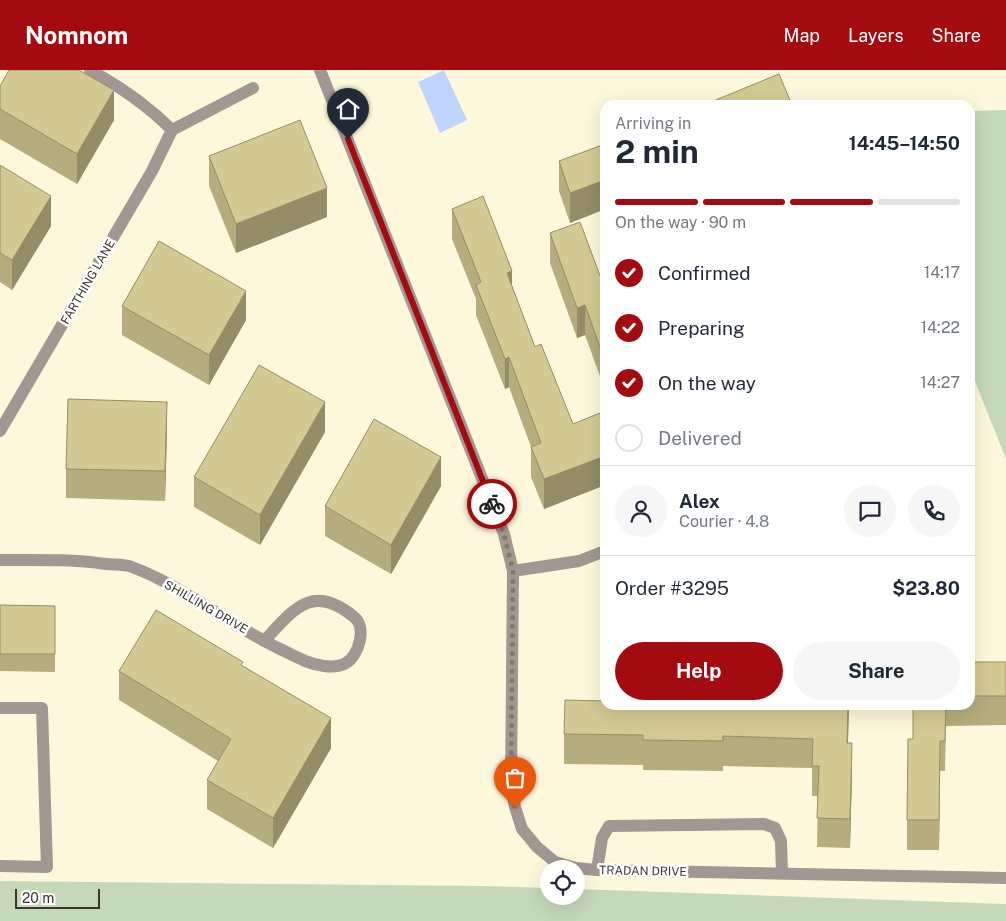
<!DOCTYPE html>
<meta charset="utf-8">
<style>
body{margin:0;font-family:"Public Sans",sans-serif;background:#f6f6f7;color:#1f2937;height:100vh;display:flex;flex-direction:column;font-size:19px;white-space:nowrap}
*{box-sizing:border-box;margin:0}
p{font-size:16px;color:#747a83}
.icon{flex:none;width:28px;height:28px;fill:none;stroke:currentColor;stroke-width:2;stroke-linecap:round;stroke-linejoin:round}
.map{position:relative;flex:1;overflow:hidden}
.drawer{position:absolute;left:600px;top:30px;width:375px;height:610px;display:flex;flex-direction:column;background:#fff;border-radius:15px;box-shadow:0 5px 20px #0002}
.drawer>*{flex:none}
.buttons{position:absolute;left:540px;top:790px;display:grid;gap:10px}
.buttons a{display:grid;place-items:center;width:45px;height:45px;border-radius:50%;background:#fff;box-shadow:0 5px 20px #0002;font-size:25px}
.scale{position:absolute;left:15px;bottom:12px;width:85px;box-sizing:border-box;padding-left:5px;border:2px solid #39372c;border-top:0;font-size:14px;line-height:18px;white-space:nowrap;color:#39372c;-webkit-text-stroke:4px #fff;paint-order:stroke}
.pin{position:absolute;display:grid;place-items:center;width:42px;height:42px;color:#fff;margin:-51px -21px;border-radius:50% 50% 50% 0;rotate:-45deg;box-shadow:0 0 5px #0007}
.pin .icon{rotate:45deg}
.courier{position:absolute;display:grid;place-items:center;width:50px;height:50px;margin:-25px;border:4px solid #a40b11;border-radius:50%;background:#fff;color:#222;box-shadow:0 1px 6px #0007}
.head em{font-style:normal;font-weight:700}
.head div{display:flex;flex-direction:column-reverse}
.head{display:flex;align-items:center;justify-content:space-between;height:85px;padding:0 15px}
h1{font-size:32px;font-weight:700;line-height:38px}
.bar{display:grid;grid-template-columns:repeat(4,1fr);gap:8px 5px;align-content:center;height:60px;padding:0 15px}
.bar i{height:6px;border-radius:4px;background:#e0e1e3}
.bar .current{background:#a40b11}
.bar p{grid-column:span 4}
.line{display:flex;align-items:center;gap:12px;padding:0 15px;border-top:1px solid #e0e1e3}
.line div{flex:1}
.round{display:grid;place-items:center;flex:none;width:52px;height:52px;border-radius:26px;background:#f6f6f7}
ol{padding:0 15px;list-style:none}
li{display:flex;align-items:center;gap:15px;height:55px}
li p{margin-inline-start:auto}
li .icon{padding:5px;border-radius:50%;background:#a40b11;color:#fff;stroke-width:4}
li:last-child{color:#747a83}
li i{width:28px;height:28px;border:2px solid #e0e1e3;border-radius:50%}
.primary-button{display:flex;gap:10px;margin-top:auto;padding:10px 15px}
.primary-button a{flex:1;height:58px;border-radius:30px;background:#a40b11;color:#fff;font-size:20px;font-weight:700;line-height:58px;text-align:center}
.primary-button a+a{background:#f6f6f7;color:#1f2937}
header{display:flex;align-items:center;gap:30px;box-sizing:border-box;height:70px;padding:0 25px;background:#a40b11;color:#fff}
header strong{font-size:24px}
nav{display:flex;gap:28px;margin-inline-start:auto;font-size:18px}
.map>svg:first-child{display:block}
.green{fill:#c5d8ba}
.water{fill:#bfd4fa}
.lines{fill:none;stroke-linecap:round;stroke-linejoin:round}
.minor{stroke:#a39693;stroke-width:12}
.wall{fill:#b5ad7e}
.shaded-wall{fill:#948d67}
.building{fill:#d3c993;stroke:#948d67}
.done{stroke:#7e7b69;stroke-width:5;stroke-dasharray:0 9}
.route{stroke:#a40b11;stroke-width:6}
.labels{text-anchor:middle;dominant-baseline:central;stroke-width:5;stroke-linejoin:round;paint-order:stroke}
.street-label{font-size:12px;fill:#39372c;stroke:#fff}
</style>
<header>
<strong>Nomnom</strong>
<nav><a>Map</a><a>Layers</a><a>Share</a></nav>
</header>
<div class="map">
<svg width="1006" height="851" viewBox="0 0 1006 851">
<rect width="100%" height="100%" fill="#fdf8db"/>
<g class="green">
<polygon points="1006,40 1006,389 970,299 970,41"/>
<polygon points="0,811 483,816 549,818 549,826 576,826 576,819 1006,834 1006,851 0,851"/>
</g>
<polygon class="water" points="444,0 467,50 440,63 418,12"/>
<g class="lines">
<g class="minor">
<path d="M90 0C121 17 147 35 172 60"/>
<polyline points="320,0 504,464 513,501 511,715 515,737 522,759 537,777 555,792 576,798 597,800 1006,808"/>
<polyline points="172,60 253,18"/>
<polyline points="0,361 152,101 172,60"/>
<path d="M0 490C35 490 71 489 106 494 114 495 124 494 132 497 185 517 228 554 278 578 293 585 307 594 324 596 331 597 339 597 346 593 359 585 367 557 354 547 312 512 293 540 264 571"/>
<polyline points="513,501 579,491 605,481"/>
<polyline points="0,638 42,638 47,797 0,796"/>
<polyline points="597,800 602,768 609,756 764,754 775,758 781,771 782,803"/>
</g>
</g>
<g class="wall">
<polygon points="0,16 114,50 77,114 0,69"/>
<polygon points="605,74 605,139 570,153 559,121 559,91"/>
<polygon points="209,86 327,147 236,183 209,116"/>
<polygon points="0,95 51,156 12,220 0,212"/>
<polygon points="452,139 512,216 535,277 573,354 605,341 605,415 544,439 531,407 531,377 509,317 505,319 476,245 476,229 452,169"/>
<polygon points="550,163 605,219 605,320 585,265 577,268 550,193"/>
<polygon points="122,236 246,250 209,315 122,265"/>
<polygon points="167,361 165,431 66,428 66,399"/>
<polygon points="325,362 260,475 194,437 194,407"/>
<polygon points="441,416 391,504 325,466 325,436"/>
<polygon points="0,535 55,536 55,602 0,601"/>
<polygon points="970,592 1006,592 1006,655 946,656 945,701 940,701 939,780 907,780 907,750 913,669 913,635 970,635"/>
<polygon points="243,596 331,678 273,778 207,739 207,710 218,691 119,630 119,601"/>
<polygon points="849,635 848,673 852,703 850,778 817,777 818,726 812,726 812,698 723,696 723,701 643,700 643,695 564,694 564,664 644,637 723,638"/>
</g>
<g class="shaded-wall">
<polygon points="114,20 114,50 77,114 77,84"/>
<polygon points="605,110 605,139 570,153 570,123"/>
<polygon points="327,118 327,147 236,183 236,154"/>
<polygon points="51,126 51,156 12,220 12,190"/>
<polygon points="512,201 512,231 507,203"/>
<polygon points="246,221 246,250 209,315 209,285"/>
<polygon points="585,235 585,265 577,268 577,238"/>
<polygon points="509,287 509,317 505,319 505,289"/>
<polygon points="167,332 167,361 165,431 165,401"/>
<polygon points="325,332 325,362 260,475 260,445"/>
<polygon points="605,385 605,415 544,439 544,409"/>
<polygon points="441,387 441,416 391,504 391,475"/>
<polygon points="848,635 849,635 847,703 847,673"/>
<polygon points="331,648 331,678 273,778 273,748"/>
<polygon points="940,671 940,701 939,780 939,750"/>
<polygon points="852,673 852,703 850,778 850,749"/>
</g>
<g class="building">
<polygon points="9,0 79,0 114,20 77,84 0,39 0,16"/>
<polygon points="779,4 792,35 707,35 706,34"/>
<polygon points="300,50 327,118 236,154 209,86"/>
<polygon points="605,74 605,110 570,123 559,91"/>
<polygon points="0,95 51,126 12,190 0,183"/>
<polygon points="483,126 512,201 507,203 535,277 541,274 573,354 605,341 605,386 544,409 531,377 541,373 509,287 505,289 476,215 481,212 452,139"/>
<polygon points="580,152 605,219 605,291 585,235 577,238 550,163"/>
<polygon points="159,171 246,221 209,285 122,236"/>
<polygon points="259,295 325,332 260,445 194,407"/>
<polygon points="68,329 167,332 165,401 66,399"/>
<polygon points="374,349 441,387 391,475 325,436"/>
<polygon points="0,535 55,536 55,584 0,584"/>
<polygon points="156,540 243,592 241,595 331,648 273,748 207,710 231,669 119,601"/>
<rect x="970" y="592" width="36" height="34"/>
<polygon points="565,630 605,631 605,635 644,635 644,637 723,638 723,635 848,635 847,673 852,673 850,749 817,748 819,696 812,696 813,669 723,666 723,671 643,670 643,665 564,664"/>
<polygon points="913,635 946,635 945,671 940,671 939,750 907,750 908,669 913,669"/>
</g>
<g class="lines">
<polyline class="done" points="492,434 504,464 513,501 511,715 515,738"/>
<polyline class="route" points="348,69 492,434"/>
</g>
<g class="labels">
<g class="street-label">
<text transform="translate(88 212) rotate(-60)">FARTHING LANE</text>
<text transform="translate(206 537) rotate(30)">SHILLING DRIVE</text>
<text transform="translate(643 801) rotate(1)">TRADAN DRIVE</text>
</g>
</g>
</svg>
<div class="buttons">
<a><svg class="icon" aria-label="locate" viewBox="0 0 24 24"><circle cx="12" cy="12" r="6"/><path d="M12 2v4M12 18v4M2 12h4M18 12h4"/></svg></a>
</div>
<div class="scale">20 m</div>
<div class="pin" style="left:515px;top:738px;background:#ea580c"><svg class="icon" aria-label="bag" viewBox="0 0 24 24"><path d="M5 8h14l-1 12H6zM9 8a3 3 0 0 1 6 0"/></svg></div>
<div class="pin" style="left:348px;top:69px;background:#1f2937"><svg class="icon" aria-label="home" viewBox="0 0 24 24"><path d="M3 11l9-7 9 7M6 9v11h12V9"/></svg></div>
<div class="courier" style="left:492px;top:434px"><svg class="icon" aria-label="bike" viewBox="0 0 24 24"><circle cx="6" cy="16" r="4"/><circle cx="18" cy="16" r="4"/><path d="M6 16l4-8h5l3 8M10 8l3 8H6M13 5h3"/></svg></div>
<section class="drawer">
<div class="head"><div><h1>2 min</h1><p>Arriving in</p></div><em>14:45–14:50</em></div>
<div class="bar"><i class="current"></i><i class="current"></i><i class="current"></i><i></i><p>On the way · 90 m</p></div>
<ol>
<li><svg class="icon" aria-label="check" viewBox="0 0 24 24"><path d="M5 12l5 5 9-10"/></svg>Confirmed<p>14:17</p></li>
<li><svg class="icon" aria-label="check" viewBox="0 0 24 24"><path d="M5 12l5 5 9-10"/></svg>Preparing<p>14:22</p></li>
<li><svg class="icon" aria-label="check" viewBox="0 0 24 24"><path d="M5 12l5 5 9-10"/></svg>On the way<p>14:27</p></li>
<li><i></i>Delivered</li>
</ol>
<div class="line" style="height:90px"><a class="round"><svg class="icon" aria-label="person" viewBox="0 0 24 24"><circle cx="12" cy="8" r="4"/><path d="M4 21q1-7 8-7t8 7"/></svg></a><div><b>Alex</b><p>Courier · 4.8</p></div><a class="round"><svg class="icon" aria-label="chat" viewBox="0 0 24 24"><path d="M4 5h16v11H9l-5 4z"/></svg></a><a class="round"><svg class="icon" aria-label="phone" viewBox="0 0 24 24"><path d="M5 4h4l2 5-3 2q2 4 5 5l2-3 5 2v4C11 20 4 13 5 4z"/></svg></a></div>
<div class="line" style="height:65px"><div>Order #3295</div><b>$23.80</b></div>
<div class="primary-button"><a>Help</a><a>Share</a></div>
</section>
</div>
